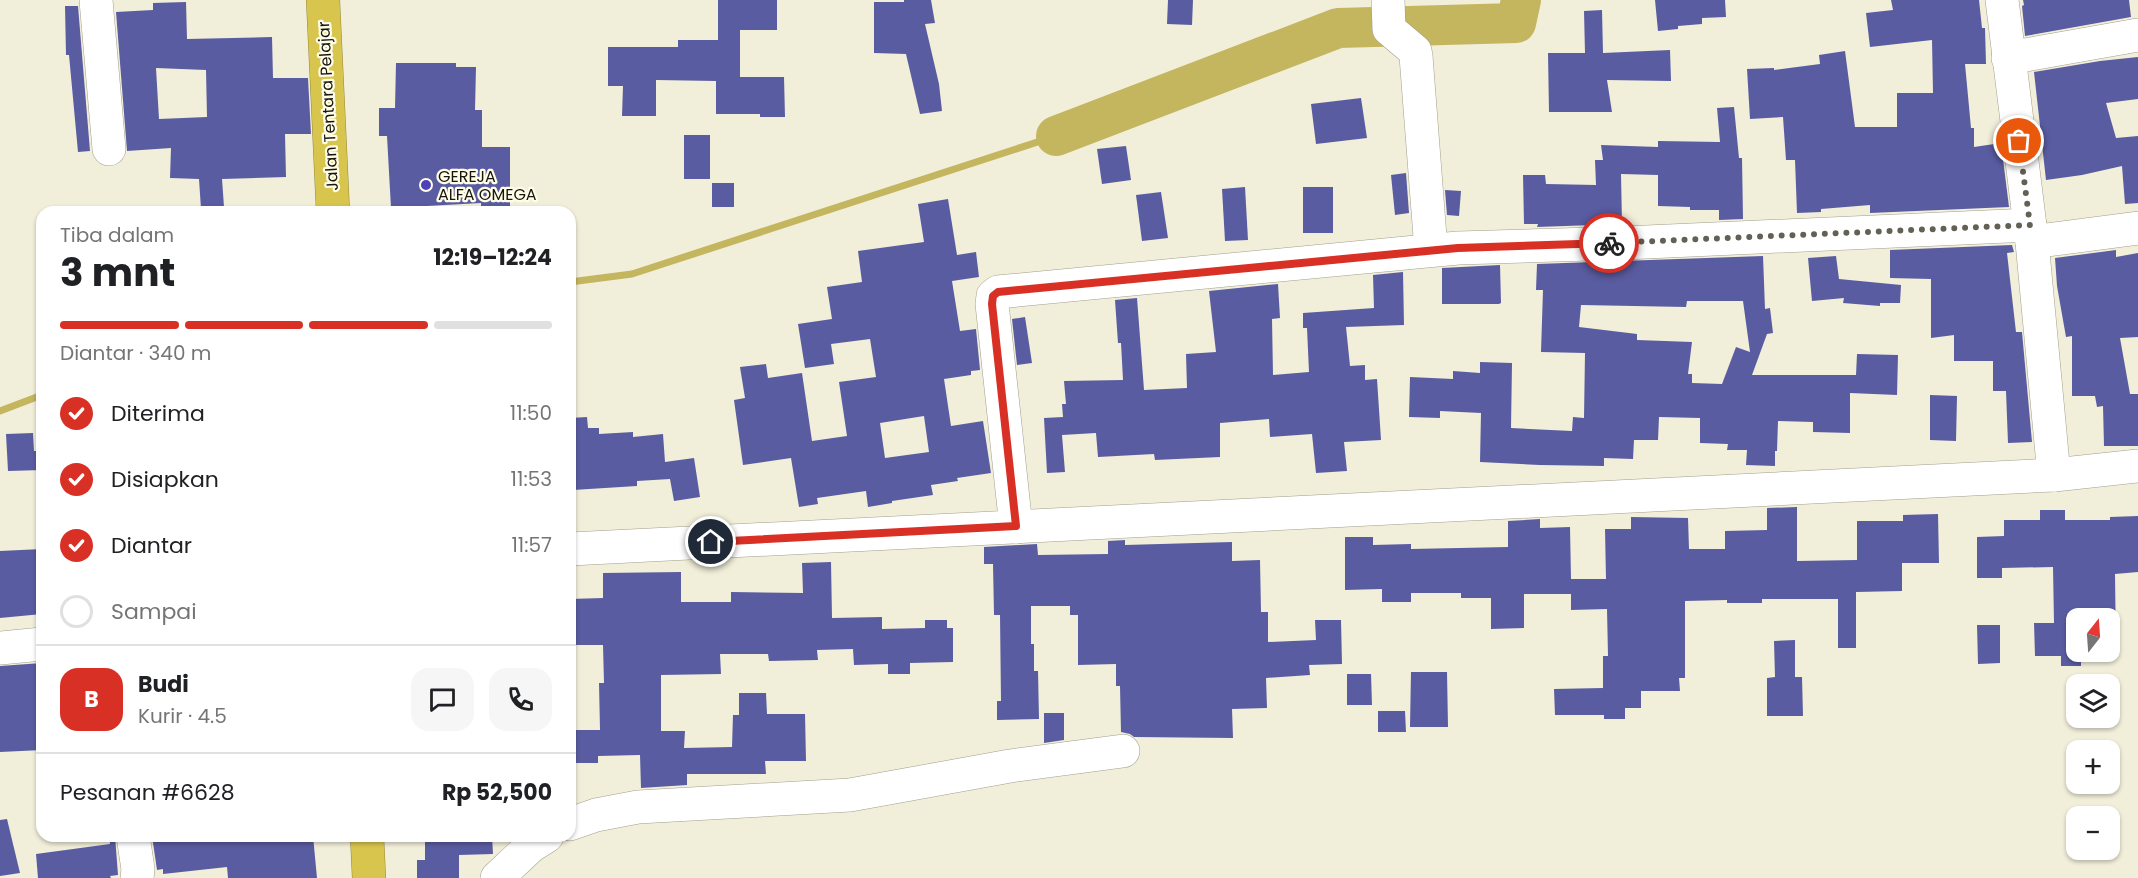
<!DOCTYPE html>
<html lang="id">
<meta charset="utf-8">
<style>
body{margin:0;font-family:Poppins,sans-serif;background:#f6f6f6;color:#202124;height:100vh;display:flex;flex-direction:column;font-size:22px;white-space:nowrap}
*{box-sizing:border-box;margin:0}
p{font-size:20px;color:#757577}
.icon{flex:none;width:33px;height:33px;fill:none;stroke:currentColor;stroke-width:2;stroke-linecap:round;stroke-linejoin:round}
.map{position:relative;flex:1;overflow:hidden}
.details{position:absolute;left:36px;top:206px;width:540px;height:636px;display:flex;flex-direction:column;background:#fff;border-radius:18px;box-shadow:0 2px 4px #0004}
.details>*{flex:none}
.needle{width:39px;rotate:17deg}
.controls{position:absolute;left:2066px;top:608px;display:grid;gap:12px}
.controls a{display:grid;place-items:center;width:54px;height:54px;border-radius:12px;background:#fff;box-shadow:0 2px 4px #0004;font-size:30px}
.pin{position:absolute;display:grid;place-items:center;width:51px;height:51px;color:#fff;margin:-26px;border:3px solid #fff;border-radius:50%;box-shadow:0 2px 6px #0007}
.courier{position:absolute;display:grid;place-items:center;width:60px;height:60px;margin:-30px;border:4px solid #d93025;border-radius:50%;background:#fff;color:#222;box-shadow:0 2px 8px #0007}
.overview em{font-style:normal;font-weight:700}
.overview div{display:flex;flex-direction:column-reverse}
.overview{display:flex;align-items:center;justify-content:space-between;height:102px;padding:0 24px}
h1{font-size:39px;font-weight:700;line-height:45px}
.bar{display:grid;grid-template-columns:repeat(4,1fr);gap:9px 6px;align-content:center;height:72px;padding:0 24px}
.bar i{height:8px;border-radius:4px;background:#e0e0e0}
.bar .on{background:#d93025}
.bar p{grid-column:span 4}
.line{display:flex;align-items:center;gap:15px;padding:0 24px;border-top:2px solid #e0e0e0}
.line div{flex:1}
.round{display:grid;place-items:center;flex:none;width:63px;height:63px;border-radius:18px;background:#f6f6f6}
ol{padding:0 24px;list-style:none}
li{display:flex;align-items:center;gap:18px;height:66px}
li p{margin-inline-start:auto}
li .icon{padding:6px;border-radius:50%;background:#d93025;color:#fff;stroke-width:4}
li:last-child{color:#757577}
li i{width:33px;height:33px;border:3px solid #e0e0e0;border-radius:50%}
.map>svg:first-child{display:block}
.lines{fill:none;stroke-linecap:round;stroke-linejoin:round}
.stream{stroke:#c4b55f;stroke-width:7}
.river{stroke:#c4b55f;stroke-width:40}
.building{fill:#5a5ca1;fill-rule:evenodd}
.minor-casing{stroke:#a29f8c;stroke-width:34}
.highway-casing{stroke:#948738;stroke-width:34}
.minor{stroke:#fff;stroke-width:33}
.highway{stroke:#d8c54e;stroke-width:33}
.done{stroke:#636155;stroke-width:6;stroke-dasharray:0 10.8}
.route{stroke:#d93025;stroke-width:8}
.poi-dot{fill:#4c42b9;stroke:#fffce7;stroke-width:2}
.labels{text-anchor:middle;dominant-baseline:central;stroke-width:4.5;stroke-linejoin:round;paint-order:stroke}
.street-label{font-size:16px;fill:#16150e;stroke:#fffce7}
.poi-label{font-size:16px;fill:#16150e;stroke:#fffce7;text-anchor:start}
</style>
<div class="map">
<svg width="2138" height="878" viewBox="0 0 2138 878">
<rect width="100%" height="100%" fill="#f1eeda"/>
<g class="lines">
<g class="stream">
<polyline points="570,282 632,274 1056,136"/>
<polyline points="0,411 42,395"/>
</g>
<polyline class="river" points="1056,136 1338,28 1516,23 1521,0"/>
</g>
<g class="building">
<polygon points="718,0 777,0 777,30 740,30 740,77 784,77 785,117 760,117 760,114 716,114 716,81 656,80 656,116 622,116 623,86 608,86 608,47 678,47 678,40 718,40"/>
<polygon points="904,0 931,0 935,23 925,24 939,84 942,111 920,114 906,54 874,53 874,2 904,2"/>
<polygon points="1168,0 1193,0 1192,25 1167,24"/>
<polygon points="1655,0 1725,0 1726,17 1702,18 1702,24 1678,26 1678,29 1658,31"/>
<polygon points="1891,0 1979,0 1982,28 1985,28 1986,64 1965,64 1971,128 1974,128 1974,147 2001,143 2009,207 1870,213 1870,205 1821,209 1821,212 1797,213 1795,160 1786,160 1783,117 1750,119 1747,69 1774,68 1774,70 1820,64 1819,55 1845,51 1855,127 1897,127 1897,93 1933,93 1932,40 1870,47 1866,13 1893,10"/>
<polygon points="2023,0 2129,0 2131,17 2025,36 2022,6 2024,5"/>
<path d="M186 2 187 39 272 37 273 78H308L311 134H285L286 177 222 179 224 207 201 209 199 179 170 178 171 148 127 151 116 12 153 10V3ZM156 68 206 70 207 117 159 119Z"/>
<polygon points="65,6 78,6 90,151 78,152 69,55 66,55"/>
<polygon points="1602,10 1603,53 1670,50 1671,81 1607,80 1612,112 1549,112 1548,53 1585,53 1584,11"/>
<polygon points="2138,57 2138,99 2106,103 2116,138 2138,136 2138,203 2125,204 2122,166 2082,175 2046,180 2034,72 2100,61"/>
<polygon points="396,63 456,63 456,67 476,67 475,110 482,110 482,147 510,147 510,212 481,212 481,203 391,208 387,136 379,136 379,108 395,108"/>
<polygon points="1361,98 1367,138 1316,144 1311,104"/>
<polygon points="1734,107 1739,158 1742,158 1743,219 1719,220 1719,210 1690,210 1690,207 1658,206 1658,175 1621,174 1622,224 1537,227 1538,224 1524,224 1523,175 1545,175 1546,184 1596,185 1595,160 1603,160 1601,145 1658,147 1658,141 1720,142 1717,108"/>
<rect x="684" y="135" width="26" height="44"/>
<polygon points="1126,146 1131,180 1102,184 1097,149"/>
<polygon points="1406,173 1409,213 1395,215 1391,175"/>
<rect x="712" y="183" width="22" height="24"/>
<polygon points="1245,187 1248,240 1225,241 1222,189"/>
<rect x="1303" y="187" width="30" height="46"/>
<polygon points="1445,190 1461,191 1459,216 1447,215"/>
<polygon points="1161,192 1168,238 1142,241 1136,195"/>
<path d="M948 199 957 255 976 252 979 277 952 281 960 331 976 329 980 370 971 371V375L944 379 951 426 983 421 991 473 957 478 958 481 931 485 933 495 892 501V503L868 507 866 491 817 498 818 504 799 507 791 458 743 465 734 400 745 398 740 367 766 364 768 378 802 373 812 441 847 436 839 382 876 377 870 339 831 344 834 364 805 368 798 324 832 319 827 287 862 282 858 251 924 242 918 204ZM924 416 929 452 885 458 880 423Z"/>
<polygon points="2012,245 2014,252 2007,253 2016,332 2022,332 2032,442 2008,443 2006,391 1993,391 1993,361 1954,361 1954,335 1931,338 1931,279 1890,278 1890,250"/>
<polygon points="2116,250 2116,257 2138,253 2138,337 2120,338 2130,394 2138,394 2138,446 2104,446 2103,406 2097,407 2095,396 2072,396 2072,336 2066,337 2057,286 2055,258"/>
<path d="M1763 256 1765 309 1770 308 1773 333 1767 334 1752 375H1856L1857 354 1898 355 1897 395 1850 393V433L1813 432V422L1778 421 1777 451H1775V466L1746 465 1747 450H1727L1728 444 1700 443V418L1659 417 1658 440H1634L1633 459 1604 458V466L1540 465 1480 462 1481 413 1440 411V418L1409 417 1410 377 1453 379V371L1480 373V362L1512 363 1511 428 1572 431 1573 417 1584 418 1585 353 1541 352 1543 290H1536L1537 264ZM1687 301H1743L1750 352 1736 347 1722 384 1692 383V374H1688L1692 342 1637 340V334L1579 327 1581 305 1686 307Z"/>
<polygon points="1836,256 1839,279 1901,285 1900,303 1880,303 1880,306 1843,303 1844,298 1812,301 1808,258"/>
<polygon points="1500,265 1501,303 1499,304 1442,304 1442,268"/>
<polygon points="1403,272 1404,325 1346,327 1350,366 1365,365 1365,380 1377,379 1381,440 1344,442 1347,471 1316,473 1312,434 1270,437 1269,419 1220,423 1220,457 1155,460 1154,454 1098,457 1096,433 1062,435 1065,472 1047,473 1044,418 1063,417 1062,404 1066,404 1064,381 1123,380 1121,343 1118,343 1115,300 1137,298 1144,390 1187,388 1186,354 1216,352 1209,291 1278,284 1280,318 1272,319 1273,375 1309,372 1307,328 1303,328 1303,313 1374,308 1373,275"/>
<polygon points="1025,317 1032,363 1017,365 1012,319"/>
<polygon points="1930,395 1957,396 1956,441 1930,440"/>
<polygon points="587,417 588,428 599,428 599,434 633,432 633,437 663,434 665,462 694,458 700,497 674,501 670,479 637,481 637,486 573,490 570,418"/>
<polygon points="33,433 34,451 42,451 42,470 8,471 6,434"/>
<polygon points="1797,507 1797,561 1857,560 1857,521 1903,521 1903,515 1938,514 1939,563 1902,563 1902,591 1856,592 1856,648 1838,648 1838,599 1762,599 1762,603 1727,603 1727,600 1685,601 1685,678 1679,678 1680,691 1641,691 1641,708 1625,708 1625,719 1604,719 1604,715 1555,715 1554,689 1603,688 1603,656 1608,656 1607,609 1571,610 1571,594 1524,594 1524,628 1491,629 1491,598 1461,598 1461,593 1411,593 1411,602 1382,602 1382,589 1345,590 1345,537 1373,537 1373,545 1411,544 1411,549 1508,547 1508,521 1540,519 1540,528 1570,527 1571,579 1606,579 1605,529 1631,529 1631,517 1688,518 1689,549 1725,549 1725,531 1767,530 1767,508"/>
<path d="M2040 510H2065V520H2110V517L2138 516V572L2115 574 2116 651H2081V666H2061V656H2035L2034 623H2054L2053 567 2002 568V578H1977V537L2004 536V520H2040ZM2076 618H2109V651H2076Z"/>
<polygon points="1125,540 1125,545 1232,542 1232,561 1260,560 1261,612 1268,612 1268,642 1316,640 1315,620 1341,620 1342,664 1309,665 1310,675 1266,678 1267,708 1232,709 1233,738 1134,737 1130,734 1121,732 1120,686 1116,686 1116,664 1078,665 1078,615 1070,615 1070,606 1031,606 1031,644 1034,644 1034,671 1038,671 1039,719 997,720 997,701 1001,701 1000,615 994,615 993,564 984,564 984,547 1037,544 1038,555 1108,554 1108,541"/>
<polygon points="42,549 42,614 0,618 0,551"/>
<polygon points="831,562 832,618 882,617 882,629 925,628 925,620 947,620 947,628 953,628 953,662 910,663 910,674 888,674 888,664 854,665 853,649 817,650 818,660 769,661 768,654 720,654 721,674 661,675 661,731 685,731 684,748 732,747 733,715 739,715 739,693 766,693 767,714 805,714 806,761 765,761 766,774 687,774 687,785 641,788 640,755 598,756 598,763 572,763 572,730 600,730 599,683 604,683 603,645 570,645 570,599 603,598 603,573 681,572 681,602 731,602 731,592 803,593 802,563"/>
<polygon points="1977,625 2000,625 2000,663 1978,664"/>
<polygon points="1795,640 1795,677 1802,677 1803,716 1767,716 1767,678 1775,677 1774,641"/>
<polygon points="42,663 42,750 0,752 0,666"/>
<polygon points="1411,672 1447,672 1448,727 1410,727"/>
<polygon points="1347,674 1371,674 1372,705 1347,705"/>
<polygon points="1378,711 1405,711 1406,732 1378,732"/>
<polygon points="1044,713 1064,713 1064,740 1044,743"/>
<polygon points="7,819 20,873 0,876 0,820"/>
<polygon points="109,836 115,836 118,875 110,876 111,878 38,878 36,854 110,844"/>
<polygon points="152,836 313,836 317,878 228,878 227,867 163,874 163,869 157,870"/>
<polygon points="425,836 492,836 493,854 459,855 459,878 417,878 417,860 425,860"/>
</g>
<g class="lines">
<defs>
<g id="minor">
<polyline points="96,0 109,149"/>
<polyline points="1388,0 1389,29 1415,51 1416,56 1431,250"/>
<polyline points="2002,0 2032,242 2054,475"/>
<polyline points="2008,58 2138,35"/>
<polyline points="2032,242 2138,228"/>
<polyline points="1016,527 992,304 993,296 998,292 1458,248 1624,243 2030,225"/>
<polyline points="570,549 2054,475 2138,466"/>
<polyline points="0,648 42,644"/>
<polyline points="570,824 596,815 638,807 850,795 1010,766 1123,751"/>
<polyline points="133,836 138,869 137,878"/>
<polyline points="497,878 531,846 547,836"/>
</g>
<g id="highway">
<polyline points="323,0 333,212"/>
<polyline points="367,836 369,878"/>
</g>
</defs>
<use href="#minor" class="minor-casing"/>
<use href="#highway" class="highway-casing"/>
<use href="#minor" class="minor"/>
<use href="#highway" class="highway"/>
</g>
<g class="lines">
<polyline class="done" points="1609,243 2030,225 2019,141"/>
<polyline class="route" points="711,542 1016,526 992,304 993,296 998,292 1458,248 1609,243"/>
</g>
<circle class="poi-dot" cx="426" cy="185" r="6"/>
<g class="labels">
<g class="street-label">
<text transform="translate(328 106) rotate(-93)">Jalan Tentara Pelajar</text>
</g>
<g class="poi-label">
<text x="438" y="176">GEREJA<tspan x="438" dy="18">ALFA OMEGA</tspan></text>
</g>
</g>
</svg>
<div class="controls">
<a><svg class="needle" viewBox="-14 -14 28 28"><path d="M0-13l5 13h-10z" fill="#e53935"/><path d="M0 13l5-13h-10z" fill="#757577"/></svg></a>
<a><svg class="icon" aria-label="layers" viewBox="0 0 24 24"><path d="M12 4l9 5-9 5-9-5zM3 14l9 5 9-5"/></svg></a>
<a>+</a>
<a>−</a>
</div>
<div class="pin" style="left:2019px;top:141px;background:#ea580c"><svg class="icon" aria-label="bag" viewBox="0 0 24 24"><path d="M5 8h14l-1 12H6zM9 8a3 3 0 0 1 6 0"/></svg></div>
<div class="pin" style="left:711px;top:542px;background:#1f2937"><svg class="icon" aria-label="home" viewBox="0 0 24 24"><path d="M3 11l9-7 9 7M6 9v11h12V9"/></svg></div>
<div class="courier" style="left:1609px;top:243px"><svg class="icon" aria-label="bike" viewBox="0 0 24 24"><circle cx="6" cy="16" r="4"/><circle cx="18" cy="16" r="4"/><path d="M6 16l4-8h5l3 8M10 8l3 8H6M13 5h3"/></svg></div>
<section class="details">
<div class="overview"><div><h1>3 mnt</h1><p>Tiba dalam</p></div><em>12:19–12:24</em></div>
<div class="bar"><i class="on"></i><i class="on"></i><i class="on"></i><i></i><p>Diantar · 340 m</p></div>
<ol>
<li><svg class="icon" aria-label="check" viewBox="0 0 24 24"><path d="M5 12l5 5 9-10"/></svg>Diterima<p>11:50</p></li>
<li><svg class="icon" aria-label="check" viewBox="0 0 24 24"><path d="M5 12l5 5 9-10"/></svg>Disiapkan<p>11:53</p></li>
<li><svg class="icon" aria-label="check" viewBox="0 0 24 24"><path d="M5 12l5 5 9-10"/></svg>Diantar<p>11:57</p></li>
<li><i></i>Sampai</li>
</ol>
<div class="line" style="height:108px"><b class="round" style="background:#d93025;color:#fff">B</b><div><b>Budi</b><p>Kurir · 4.5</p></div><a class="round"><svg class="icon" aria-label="chat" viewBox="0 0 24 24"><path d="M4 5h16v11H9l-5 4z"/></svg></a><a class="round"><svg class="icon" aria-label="phone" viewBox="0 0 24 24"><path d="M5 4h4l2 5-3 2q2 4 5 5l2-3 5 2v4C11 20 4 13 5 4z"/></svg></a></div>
<div class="line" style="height:78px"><div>Pesanan #6628</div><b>Rp 52,500</b></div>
</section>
</div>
